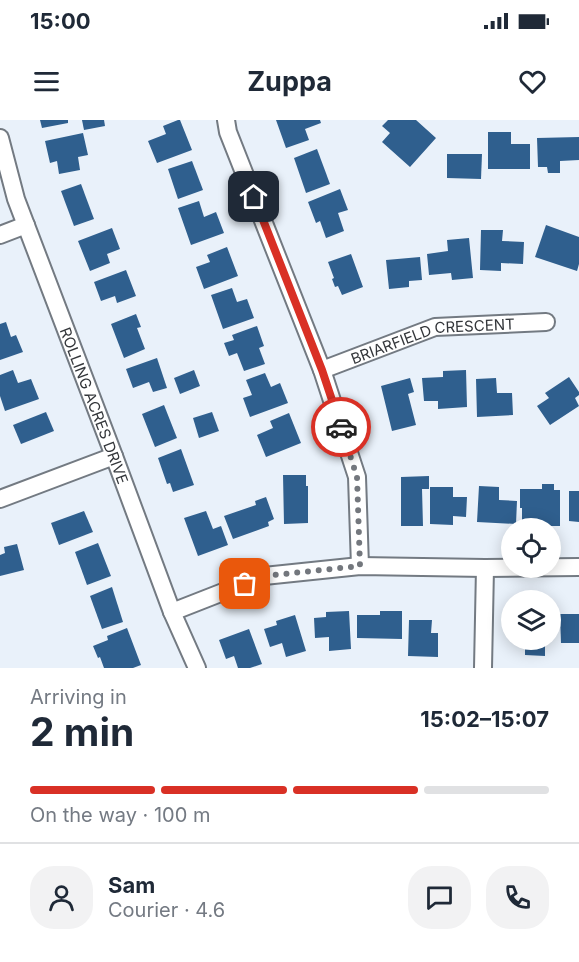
<!DOCTYPE html>
<meta charset="utf-8">
<style>
body{margin:0;font-family:Inter,sans-serif;background:#f2f2f3;color:#1f2937;height:100vh;display:flex;flex-direction:column;font-size:22px;white-space:nowrap}
*{box-sizing:border-box;margin:0}
p{font-size:20px;color:#747a83}
.icon{flex:none;width:33px;height:33px;fill:none;stroke:currentColor;stroke-width:2;stroke-linecap:round;stroke-linejoin:round}
.map{position:relative;height:548px;overflow:hidden}
.drawer{display:flex;flex-direction:column;background:#fff;flex:1}
.drawer>*{flex:none}
.buttons{position:absolute;left:501px;top:398px;display:grid;gap:12px}
.buttons a{display:grid;place-items:center;width:60px;height:60px;border-radius:50%;background:#fff;box-shadow:0 3px 15px #0003;font-size:30px}
.pin{position:absolute;display:grid;place-items:center;width:51px;height:51px;color:#fff;margin:-26px;border-radius:12px;box-shadow:0 3px 9px #0006}
.courier{position:absolute;display:grid;place-items:center;width:60px;height:60px;margin:-30px;border:4px solid #d93025;border-radius:50%;background:#fff;color:#222;box-shadow:0 2px 8px #0007}
.headline em{font-style:normal;font-weight:700}
.headline div{display:flex;flex-direction:column-reverse}
.headline{display:flex;align-items:center;justify-content:space-between;height:102px;padding:0 30px}
h1{font-size:39px;font-weight:700;line-height:45px}
.bar{display:grid;grid-template-columns:repeat(4,1fr);gap:9px 6px;align-content:center;height:72px;padding:0 30px}
.bar i{height:8px;border-radius:4px;background:#e0e1e3}
.bar .active{background:#d93025}
.bar p{grid-column:span 4}
.line{display:flex;align-items:center;gap:15px;padding:0 30px;border-top:2px solid #e0e1e3}
.line div{flex:1}
.round{display:grid;place-items:center;flex:none;width:63px;height:63px;border-radius:24px;background:#f2f2f3}
.status{display:flex;justify-content:space-between;align-items:center;height:42px;padding:0 30px;background:#fff;direction:ltr}
.status svg{height:16px;fill:currentColor}
header{display:flex;justify-content:space-between;align-items:center;height:78px;padding:0 30px;background:#fff;font-size:27px;font-weight:700}
.map>svg:first-child{display:block}
.building{fill:#2f5f8e}
.lines{fill:none;stroke-linecap:round;stroke-linejoin:round}
.minor-casing{stroke:#737a82;stroke-width:20}
.minor{stroke:#fff;stroke-width:16}
.done{stroke:#73777d;stroke-width:6;stroke-dasharray:0 10.8}
.route{stroke:#d93025;stroke-width:8}
.labels{text-anchor:middle;dominant-baseline:central;stroke-width:6;stroke-linejoin:round;paint-order:stroke}
.street-label{font-size:15px;fill:#33363a;stroke:#fdfdfd}
</style>
<div class="status"><b>15:00</b><svg viewBox="0 0 49 12"><path d="M0 12V9h3v3zM5 12V6h3v6zM10 12V3h3v9zM15 12V0h3v12zM26 1h20v11H26zM47 4h2v5h-2z"/></svg></div>
<header><svg class="icon" aria-label="menu" viewBox="0 0 24 24"><path d="M4 6h16M4 12h16M4 18h16"/></svg>Zuppa<svg class="icon" aria-label="heart" viewBox="0 0 24 24"><path d="M12 20l-8-8c-3-5 5-10 8-4 3-6 11-1 8 4z"/></svg></header>
<div class="map">
<svg width="579" height="548" viewBox="0 0 579 548">
<rect width="100%" height="100%" fill="#e9f1fa"/>
<g class="building">
<polygon points="40,0 68,0 68,3 42,8"/>
<polygon points="82,0 104,0 105,6 84,10"/>
<polygon points="178,0 180,0 192,30 157,43 148,21 166,14 163,6"/>
<polygon points="276,0 320,0 321,3 305,9 309,20 286,28"/>
<polygon points="388,0 416,0 436,18 410,47 382,22 390,13 382,6"/>
<polygon points="488,12 511,12 511,24 530,24 530,49 488,49"/>
<polygon points="83,13 88,35 78,37 80,50 59,54 57,41 50,43 45,21"/>
<polygon points="579,17 579,40 560,41 560,53 548,53 547,47 538,47 537,18"/>
<polygon points="317,29 330,64 306,73 294,38"/>
<polygon points="447,34 482,34 481,59 447,58"/>
<polygon points="192,41 203,70 178,79 168,49"/>
<polygon points="81,64 94,99 74,106 61,71"/>
<polygon points="340,69 348,90 338,93 344,111 326,118 320,101 316,103 308,82"/>
<polygon points="199,81 204,97 216,92 224,113 191,125 178,88"/>
<polygon points="546,105 579,117 579,144 577,151 535,137"/>
<polygon points="112,108 120,129 107,134 110,143 90,151 78,121"/>
<polygon points="481,110 503,110 502,121 524,122 523,144 501,143 501,151 480,150"/>
<polygon points="469,118 473,158 452,160 451,153 429,155 427,134 448,131 447,120"/>
<polygon points="227,127 238,156 204,169 196,147 210,142 207,135"/>
<polygon points="351,134 363,167 342,175 338,166 335,167 332,159 334,158 328,142"/>
<polygon points="420,137 422,160 409,161 409,167 389,169 386,140"/>
<polygon points="126,150 136,176 117,183 115,176 101,181 94,162"/>
<polygon points="232,168 237,182 247,179 254,198 223,209 211,175"/>
<polygon points="136,194 141,207 137,208 145,229 124,238 111,204"/>
<polygon points="6,202 11,217 16,215 23,232 0,240 0,204"/>
<polygon points="257,206 264,226 259,228 265,244 244,251 237,233 229,236 224,223 234,220 232,215"/>
<polygon points="157,238 167,268 153,272 149,262 133,268 126,249"/>
<polygon points="13,250 18,263 31,259 39,279 5,291 0,276 0,255"/>
<polygon points="194,250 200,266 180,274 174,258"/>
<polygon points="466,250 467,287 438,289 438,281 424,281 422,258 443,257 443,251"/>
<polygon points="265,253 271,267 280,263 288,283 250,297 243,278 252,275 246,260"/>
<polygon points="569,257 579,272 579,275 575,278 579,286 550,305 537,286 549,278 545,273"/>
<polygon points="410,258 414,272 408,274 416,305 392,311 381,266"/>
<polygon points="496,258 497,273 512,273 513,295 477,297 476,259"/>
<polygon points="164,285 177,318 155,327 142,294"/>
<polygon points="46,292 54,311 21,324 13,305"/>
<polygon points="212,292 219,311 199,318 193,298"/>
<polygon points="289,293 301,323 266,337 257,315 273,308 270,301"/>
<polygon points="181,329 194,365 173,372 170,363 167,364 158,338"/>
<polygon points="283,355 306,355 306,366 308,366 308,403 284,404"/>
<polygon points="429,356 429,369 422,369 423,406 401,406 401,357"/>
<polygon points="542,364 554,364 554,370 560,370 560,406 522,406 522,388 520,388 520,369 542,369"/>
<polygon points="479,366 499,367 499,380 517,381 516,404 477,402"/>
<polygon points="430,367 453,367 453,377 467,377 466,397 453,396 453,405 430,404"/>
<polygon points="569,371 579,371 579,402 569,401"/>
<polygon points="266,377 274,399 268,402 269,406 233,419 224,396 256,385 255,381"/>
<polygon points="84,391 93,412 59,425 51,403"/>
<polygon points="206,391 213,409 221,406 228,425 198,436 184,398"/>
<polygon points="98,423 111,456 87,465 75,432"/>
<polygon points="17,424 24,450 0,456 0,435 5,433 4,427"/>
<polygon points="112,467 123,502 102,509 90,476"/>
<polygon points="349,491 351,529 329,531 329,517 315,518 314,498 326,497 326,492"/>
<polygon points="380,491 402,491 402,519 357,518 357,495 380,495"/>
<polygon points="560,494 579,494 579,523 561,523"/>
<polygon points="295,495 306,531 286,537 282,523 270,527 264,509 277,505 276,501"/>
<polygon points="409,500 432,500 431,513 438,513 438,537 408,536"/>
<polygon points="127,508 141,545 133,548 104,548 100,537 98,538 93,526 108,520 107,516"/>
<polygon points="249,509 262,544 250,548 238,548 234,536 226,539 219,520"/>
<polygon points="525,519 545,519 545,536 525,535"/>
</g>
<g class="lines">
<defs>
<g id="minor">
<polyline points="226,0 228,12 322,250 357,357 360,446"/>
<path id="s1" d="M0 18 16 79 114 336 172 492 197 548"/>
<polyline points="0,115 26,105"/>
<path id="s2" d="M322 250 435 207 546 202"/>
<polyline points="0,379 114,336"/>
<polyline points="172,492 264,456 360,446 485,448 579,447"/>
<polyline points="483,548 485,448"/>
</g>
</defs>
<use href="#minor" class="minor-casing"/>
<use href="#minor" class="minor"/>
</g>
<g class="lines">
<polyline class="done" points="245,464 264,456 360,446 357,357 341,307"/>
<polyline class="route" points="254,77 322,250 341,307"/>
</g>
<g class="labels">
<g class="street-label">
<text stroke="none"><textPath href="#s2" startOffset="116">BRIARFIELD CRESCENT</textPath></text>
<text stroke="none"><textPath href="#s1" startOffset="284">ROLLING ACRES DRIVE</textPath></text>
</g>
</g>
</svg>
<div class="buttons">
<a><svg class="icon" aria-label="locate" viewBox="0 0 24 24"><circle cx="12" cy="12" r="6"/><path d="M12 2v4M12 18v4M2 12h4M18 12h4"/></svg></a>
<a><svg class="icon" aria-label="layers" viewBox="0 0 24 24"><path d="M12 4l9 5-9 5-9-5zM3 14l9 5 9-5"/></svg></a>
</div>
<div class="pin" style="left:245px;top:464px;background:#ea580c"><svg class="icon" aria-label="bag" viewBox="0 0 24 24"><path d="M5 8h14l-1 12H6zM9 8a3 3 0 0 1 6 0"/></svg></div>
<div class="pin" style="left:254px;top:77px;background:#1f2937"><svg class="icon" aria-label="home" viewBox="0 0 24 24"><path d="M3 11l9-7 9 7M6 9v11h12V9"/></svg></div>
<div class="courier" style="left:341px;top:307px"><svg class="icon" aria-label="car" viewBox="0 0 24 24"><path d="M5 17H2v-5l4-1 3-4h7l3 4 3 1v5h-3M9 17h6M6 11h13"/><circle cx="7" cy="17" r="2"/><circle cx="17" cy="17" r="2"/></svg></div>
</div>
<section class="drawer">
<div class="headline"><div><h1>2 min</h1><p>Arriving in</p></div><em>15:02–15:07</em></div>
<div class="bar"><i class="active"></i><i class="active"></i><i class="active"></i><i></i><p>On the way · 100 m</p></div>
<div class="line" style="height:108px"><a class="round"><svg class="icon" aria-label="person" viewBox="0 0 24 24"><circle cx="12" cy="8" r="4"/><path d="M4 21q1-7 8-7t8 7"/></svg></a><div><b>Sam</b><p>Courier · 4.6</p></div><a class="round"><svg class="icon" aria-label="chat" viewBox="0 0 24 24"><path d="M4 5h16v11H9l-5 4z"/></svg></a><a class="round"><svg class="icon" aria-label="phone" viewBox="0 0 24 24"><path d="M5 4h4l2 5-3 2q2 4 5 5l2-3 5 2v4C11 20 4 13 5 4z"/></svg></a></div>
</section>
